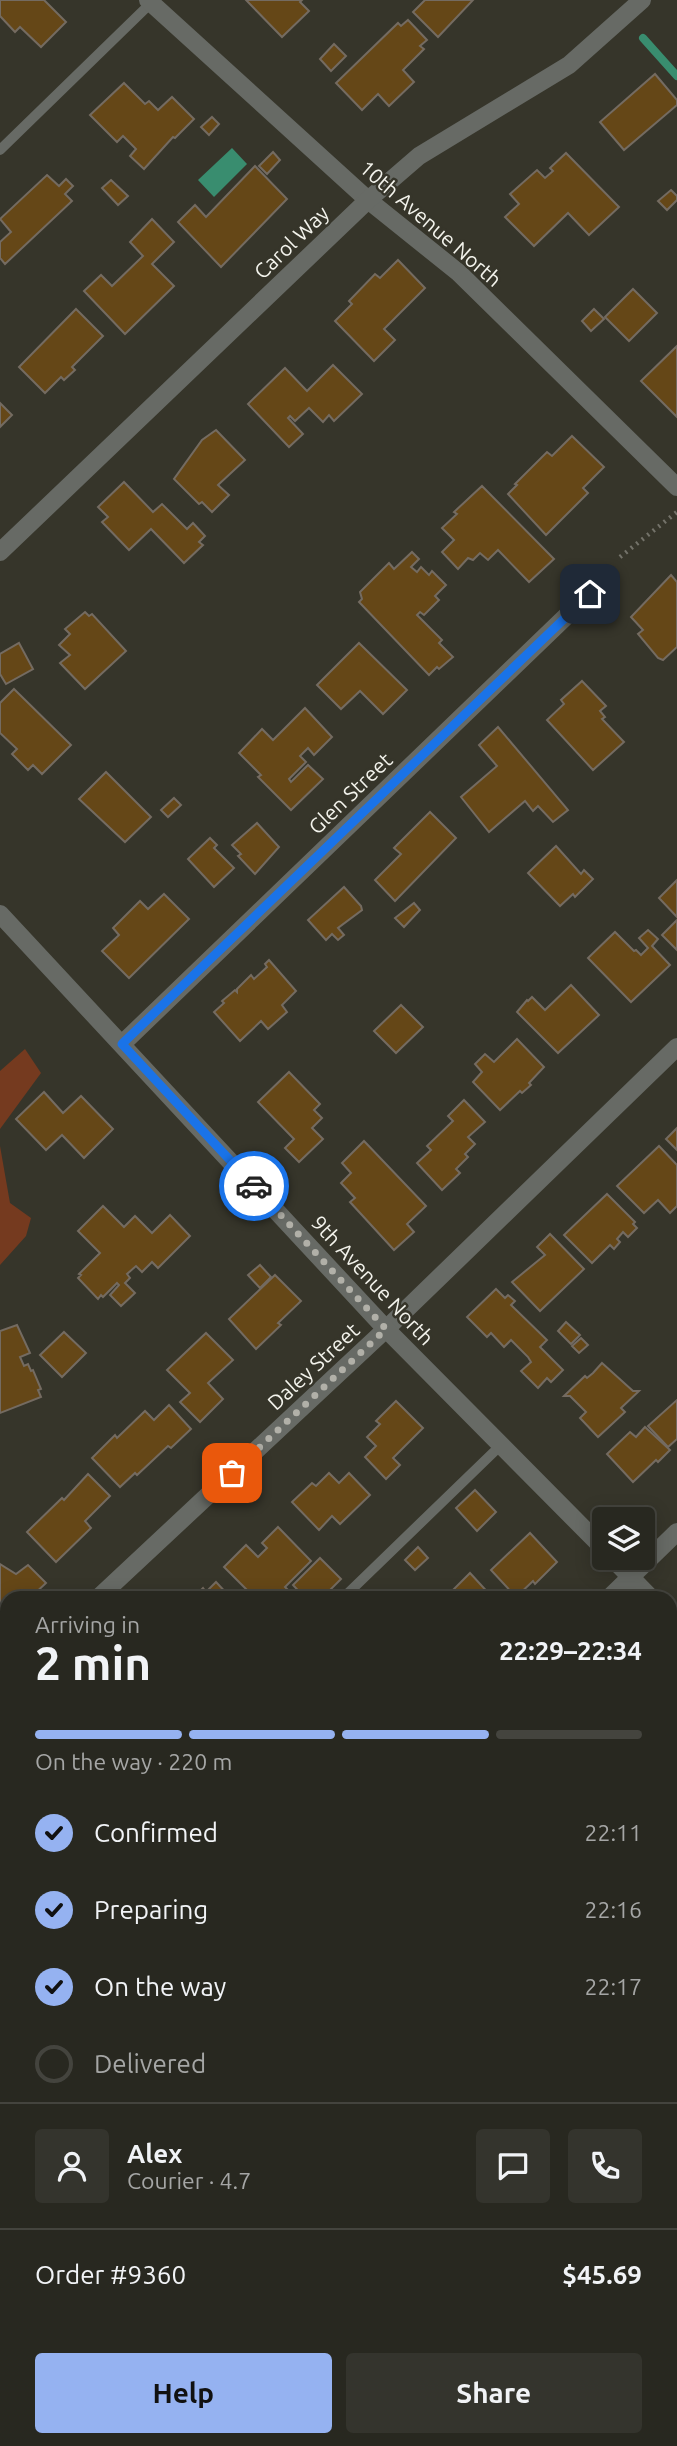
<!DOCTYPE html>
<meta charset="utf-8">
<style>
body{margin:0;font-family:Ubuntu,sans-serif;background:#34342d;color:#f1f3f6;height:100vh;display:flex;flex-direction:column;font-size:26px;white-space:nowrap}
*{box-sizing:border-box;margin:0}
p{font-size:23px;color:#a5a6a5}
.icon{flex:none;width:38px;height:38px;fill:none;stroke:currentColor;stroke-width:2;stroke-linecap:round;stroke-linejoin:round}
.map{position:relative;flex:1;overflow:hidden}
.panel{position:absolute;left:0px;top:1591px;width:677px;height:856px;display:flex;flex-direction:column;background:#282820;border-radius:21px 21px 0 0;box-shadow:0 4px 18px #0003,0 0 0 2px #44443e}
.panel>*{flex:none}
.tools{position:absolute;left:592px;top:1507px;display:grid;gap:14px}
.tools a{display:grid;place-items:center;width:63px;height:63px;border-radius:7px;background:#282820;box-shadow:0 4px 18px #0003,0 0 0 2px #44443e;font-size:35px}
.pin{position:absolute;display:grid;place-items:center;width:60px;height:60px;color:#fff;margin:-30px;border-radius:14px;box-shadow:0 4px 10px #0006}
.courier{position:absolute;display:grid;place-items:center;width:70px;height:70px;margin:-35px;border:5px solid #1a73e8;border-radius:50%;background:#fff;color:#222;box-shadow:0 2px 9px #0007}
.head em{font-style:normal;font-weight:600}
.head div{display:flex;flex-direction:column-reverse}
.head{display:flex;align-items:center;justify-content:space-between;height:119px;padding:0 35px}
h1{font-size:46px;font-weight:600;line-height:52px}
.bar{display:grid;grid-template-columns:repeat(4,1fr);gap:10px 7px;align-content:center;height:84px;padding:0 35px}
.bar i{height:9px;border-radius:5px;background:#44443e}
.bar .active{background:#95b2f1}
.bar p{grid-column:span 4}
.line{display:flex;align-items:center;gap:18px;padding:0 35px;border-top:2px solid #44443e}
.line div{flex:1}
.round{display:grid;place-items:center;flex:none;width:74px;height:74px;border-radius:7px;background:#34342d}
ol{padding:0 35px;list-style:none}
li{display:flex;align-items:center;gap:21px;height:77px}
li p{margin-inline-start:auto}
li .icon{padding:7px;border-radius:50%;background:#95b2f1;color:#111;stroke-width:4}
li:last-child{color:#a5a6a5}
li i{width:38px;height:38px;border:4px solid #44443e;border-radius:50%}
.cta{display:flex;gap:14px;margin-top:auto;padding:14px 35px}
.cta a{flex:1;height:80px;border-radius:7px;background:#95b2f1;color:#111;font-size:28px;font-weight:600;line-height:80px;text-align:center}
.cta a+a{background:#34342d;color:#f1f3f6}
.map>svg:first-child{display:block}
.green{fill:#753a1f}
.water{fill:#398d6f}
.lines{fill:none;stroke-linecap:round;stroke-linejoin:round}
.stream{stroke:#398d6f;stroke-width:8}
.building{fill:#654717;stroke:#746b61;stroke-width:2}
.path{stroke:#737269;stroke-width:4.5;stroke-dasharray:2 5;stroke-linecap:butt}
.service{stroke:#676a65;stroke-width:10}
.minor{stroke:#676a65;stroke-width:18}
.tertiary{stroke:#676a65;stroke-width:18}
.done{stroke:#b1b0a8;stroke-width:7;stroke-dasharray:0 12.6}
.route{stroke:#1a73e8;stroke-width:9}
.labels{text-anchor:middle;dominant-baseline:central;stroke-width:5;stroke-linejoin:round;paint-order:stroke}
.street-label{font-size:21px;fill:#f3f3ec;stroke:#36352a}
</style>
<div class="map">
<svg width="677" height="2446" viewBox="0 0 677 2446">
<rect width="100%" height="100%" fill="#36352a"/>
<g class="green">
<polygon points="25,1049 41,1073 0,1129 0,1071"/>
<polygon points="0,1146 10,1203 31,1218 26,1236 0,1265"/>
<polygon points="670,1844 677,1845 677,2082 670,2083"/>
<polygon points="7,1902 7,2030 0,2035 0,1908"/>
<polygon points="7,2180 7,2425 0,2431 0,2187"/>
</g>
<polygon class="water" points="232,148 247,164 214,197 198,180"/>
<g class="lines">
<g class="stream">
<polyline points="643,38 677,76"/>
<polyline points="670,1960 677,1958"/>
<polyline points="0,2030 7,2032"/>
</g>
</g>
<g class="building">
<polygon points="0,0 44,0 66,22 41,47 20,27 15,32 0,16"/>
<polygon points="246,0 302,0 300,2 309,11 282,37"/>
<polygon points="425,0 473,0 438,37 413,12"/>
<polygon points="408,20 427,40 420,46 424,49 403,70 414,82 389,106 378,94 362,110 336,83 398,23 401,26"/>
<polygon points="334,44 346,56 331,71 320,59"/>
<polygon points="655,74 677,100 677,105 624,150 600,122"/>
<polygon points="124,83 145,104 149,101 158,110 172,97 194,119 175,138 173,137 144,169 130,156 136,149 123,136 117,142 90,115"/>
<polygon points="212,117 219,124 209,135 201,127"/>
<polygon points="273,152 280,160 267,174 259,166"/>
<polygon points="566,153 619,207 589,235 568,213 534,246 505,217 519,204 510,194 537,170 545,178 553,171 550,168"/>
<polygon points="255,166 287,199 221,267 178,222 195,205 206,217"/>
<polygon points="47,175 59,186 66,179 73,186 65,194 72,201 5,264 0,258 0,242 11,232 0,219"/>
<polygon points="111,180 128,196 118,205 102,188"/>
<polygon points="671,190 677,196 677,200 667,210 658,201"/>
<polygon points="152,219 174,242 152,264 174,286 125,334 84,291 101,275 112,286 143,256 130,242"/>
<polygon points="398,260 425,288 384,329 395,340 374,361 335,321 352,304 349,301 375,274 380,278"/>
<polygon points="633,289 657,313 629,341 605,317"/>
<polygon points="76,309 103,336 72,367 75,370 64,380 61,377 45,393 19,367"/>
<polygon points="594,309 604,319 591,331 582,321"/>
<polygon points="677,346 677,417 641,381"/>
<polygon points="333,365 362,394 334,421 329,415 323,422 309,408 295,421 290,416 288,418 303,434 289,447 248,404 285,368 307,391"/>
<polygon points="0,403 12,415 0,427"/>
<polygon points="216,430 245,460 218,485 229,495 212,512 202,502 199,504 174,479 202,440"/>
<polygon points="572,436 604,467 583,488 588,493 546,535 508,494 517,485 515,484 547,452 552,456"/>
<polygon points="124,482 153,512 162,504 187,529 193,523 205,536 199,542 203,545 184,563 151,529 129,550 102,522 108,517 98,507"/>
<polygon points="482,486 554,559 529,582 498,550 488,560 480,553 473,560 468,558 458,569 442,552 454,540 442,528 457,514 454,512"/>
<polygon points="412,552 419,559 411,567 417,572 421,567 429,575 432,571 446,585 435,596 439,600 424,615 420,612 417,615 442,640 439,643 453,657 439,669 437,667 429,675 359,602 362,599 360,592 389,563 394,569"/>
<polygon points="671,575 677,582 677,647 663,660 658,658 638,634 643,630 631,617"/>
<polygon points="85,612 89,616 92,614 126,651 85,689 60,663 70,655 59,645 70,634 65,629"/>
<polygon points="19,643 33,669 6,684 0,674 0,654"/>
<polygon points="359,643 407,690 383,714 360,691 341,709 317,685"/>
<polygon points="582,681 606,706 600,711 605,717 602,719 624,742 593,770 547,720 564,704 561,700"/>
<polygon points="14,689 71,745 42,774 33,765 28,770 12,754 17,749 0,733 0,703"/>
<polygon points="305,708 332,737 314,755 308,748 300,756 306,762 289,779 291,782 308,765 323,779 291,810 258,777 261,775 239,753 262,729 273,740"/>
<polygon points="498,727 568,810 553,822 538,806 533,811 525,801 489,832 461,797 497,766 479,745"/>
<polygon points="106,772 151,817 125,842 79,799"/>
<polygon points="174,798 181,805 168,817 161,810"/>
<polygon points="430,812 456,838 395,901 375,880 401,854 394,848"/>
<polygon points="257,823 279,847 255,874 238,856 241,854 232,845"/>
<polygon points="210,838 217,845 214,848 234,868 214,887 188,859"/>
<polygon points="556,846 581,874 584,870 593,879 575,897 573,894 560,906 528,873"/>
<polygon points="677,880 677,917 659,898"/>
<polygon points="344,887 361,906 362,910 338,928 344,935 338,940 332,934 326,940 308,920"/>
<polygon points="164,894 189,919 129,978 102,951 119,935 113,928 140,901 148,909"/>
<polygon points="414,903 420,910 404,927 395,918"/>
<polygon points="677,920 677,950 662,935"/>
<polygon points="648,930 658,939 652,946 670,965 631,1002 588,958 615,932 634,951 636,950 641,955 648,948 639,938"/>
<polygon points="269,960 296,991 282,1005 287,1012 268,1029 261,1021 240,1041 214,1012 224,1003 222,1001 235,990 237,992 237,989 251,975 254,979 267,967 265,964"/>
<polygon points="571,985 599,1015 558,1053 517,1012 527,1000 528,1001 532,997 545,1010"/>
<polygon points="401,1005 423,1027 396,1053 374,1031"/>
<polygon points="517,1039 544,1067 529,1083 531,1085 522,1093 520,1091 500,1110 473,1082 482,1072 475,1064 485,1054 494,1062"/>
<polygon points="289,1072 320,1104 314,1110 322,1118 312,1128 323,1139 299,1162 285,1148 294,1139 258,1102"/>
<polygon points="44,1092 63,1113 81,1096 113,1129 84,1158 62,1135 46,1150 16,1119"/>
<polygon points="464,1100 485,1122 468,1137 475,1144 465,1154 468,1157 456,1169 460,1173 442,1190 417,1163 431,1150 427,1146 453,1121 448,1116"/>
<polygon points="677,1128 677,1150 666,1139"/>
<polygon points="364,1141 426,1206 407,1224 414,1232 394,1250 350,1202 355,1198 341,1183 351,1173 342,1163"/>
<polygon points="659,1146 677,1165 677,1206 670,1213 658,1200 644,1213 617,1186"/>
<polygon points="607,1194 635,1222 633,1224 637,1228 628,1237 623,1232 617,1239 620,1242 614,1249 610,1245 592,1263 564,1235"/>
<polygon points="103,1206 124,1227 135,1216 152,1233 170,1215 190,1236 158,1268 152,1262 142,1272 136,1266 127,1274 130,1278 125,1283 135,1293 121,1306 110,1295 119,1285 117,1283 103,1297 101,1295 98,1299 78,1278 81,1275 79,1274 100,1253 78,1231"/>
<polygon points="550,1234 584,1269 540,1311 512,1282 545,1255 537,1247"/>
<polygon points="260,1265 271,1277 260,1288 248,1275"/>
<polygon points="275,1275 301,1301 278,1323 281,1325 256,1349 229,1319"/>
<polygon points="496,1289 505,1298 508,1295 515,1301 511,1305 547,1340 540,1347 563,1370 551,1382 547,1378 538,1388 521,1371 531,1362 528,1357 511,1340 504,1347 491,1333 487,1337 467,1317"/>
<polygon points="566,1322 580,1335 571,1344 558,1331"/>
<polygon points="17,1325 30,1353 20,1357 24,1366 28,1364 31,1371 33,1370 41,1389 38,1390 41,1397 0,1413 0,1331"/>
<polygon points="64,1332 86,1353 62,1377 40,1355"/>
<polygon points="206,1333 233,1360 208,1383 223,1399 200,1422 180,1402 190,1393 167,1370"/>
<polygon points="581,1338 588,1345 579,1353 572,1346"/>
<polygon points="602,1363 633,1391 639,1391 621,1408 625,1412 598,1437 580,1418 586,1412 570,1396 564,1396 585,1376 587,1378 593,1373"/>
<polygon points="677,1400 677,1439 668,1447 648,1426"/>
<polygon points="396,1401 423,1428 393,1458 400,1465 386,1479 365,1457 376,1446 367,1437 380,1424 376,1421"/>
<polygon points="169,1405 191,1429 171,1448 168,1446 137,1475 135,1473 120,1487 92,1458 115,1435 117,1438 145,1411 154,1420"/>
<polygon points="645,1427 670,1450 658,1462 656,1460 633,1482 607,1454 630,1432 636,1437"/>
<polygon points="329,1473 339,1483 349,1473 370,1495 340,1524 332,1516 319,1530 292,1502 312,1483 316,1486"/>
<polygon points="88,1474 110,1496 85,1521 91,1528 56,1562 27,1532 62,1498 64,1500"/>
<polygon points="475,1490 496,1512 477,1531 456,1508"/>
<polygon points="278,1527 311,1561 285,1587 296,1598 248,1598 244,1594 248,1591 224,1567 246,1545 258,1557 267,1548 262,1543"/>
<polygon points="530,1533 557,1562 535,1584 533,1581 516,1597 491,1570"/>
<polygon points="418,1547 428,1558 415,1570 405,1560"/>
<polygon points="320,1558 341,1579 322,1598 305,1598 293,1585"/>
<polygon points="0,1564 16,1574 28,1565 46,1583 30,1598 7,1598 7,1620 0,1627"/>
<polygon points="470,1573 493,1598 445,1598"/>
<polygon points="216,1582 231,1598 193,1598 203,1588 206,1592"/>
<polygon points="0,1866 7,1879 7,1892 0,1896"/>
<polygon points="0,2058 7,2065 7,2087 0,2094"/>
<polygon points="677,2092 677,2123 675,2123 677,2137 670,2139 670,2094"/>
<polygon points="670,2178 677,2185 677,2199 670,2206"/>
<polygon points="670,2330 677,2337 677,2409 671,2415"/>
<polygon points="75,2440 123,2440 121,2441 126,2446 82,2446"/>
<polygon points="321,2440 362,2440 369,2446 324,2446"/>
<polygon points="553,2440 571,2440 577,2446 546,2446"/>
<polygon points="592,2440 652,2440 645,2446 598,2446"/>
</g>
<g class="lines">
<g class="path">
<polyline points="620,557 677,512"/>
<polyline points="0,1672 3,1668 7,1668"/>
</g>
<g class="service">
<polyline points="0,150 151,3"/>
<polyline points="343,1598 501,1445"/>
<polyline points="670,2257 677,2251"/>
<polyline points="479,2446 486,2440"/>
</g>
<g class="minor">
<polyline points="148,0 368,200 459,273 677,487"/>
<polyline points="0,552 368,200 419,156 569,65 642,0"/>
<polyline points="122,1044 609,575"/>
<polyline points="98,1598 386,1329 677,1047"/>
<polyline points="609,1598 677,1532"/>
<polyline points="0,2174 7,2168"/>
<polyline points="428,2440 435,2446"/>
<polyline points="231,2446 238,2440"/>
</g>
<g class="tertiary">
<polyline points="0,914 386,1329 604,1549"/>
<polyline points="612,1558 651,1598"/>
<polyline points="670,1618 677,1625"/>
</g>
</g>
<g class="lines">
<polyline class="done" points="232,1473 386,1329 254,1186"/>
<polyline class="route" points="254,1186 122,1044 590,594"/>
</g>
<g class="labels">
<g class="street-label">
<text transform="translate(431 223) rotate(41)">10th Avenue North</text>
<text transform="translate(291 242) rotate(-44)">Carol Way</text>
<text transform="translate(350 793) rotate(-44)">Glen Street</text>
<text transform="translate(373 1280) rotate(47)">9th Avenue North</text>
<text transform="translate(313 1366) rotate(-43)">Daley Street</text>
</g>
</g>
</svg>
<div class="tools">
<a><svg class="icon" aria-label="layers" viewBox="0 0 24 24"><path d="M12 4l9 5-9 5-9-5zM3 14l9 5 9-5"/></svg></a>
</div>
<div class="pin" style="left:232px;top:1473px;background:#ea580c"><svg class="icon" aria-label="bag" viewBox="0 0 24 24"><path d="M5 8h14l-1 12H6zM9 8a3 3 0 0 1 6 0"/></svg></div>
<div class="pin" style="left:590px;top:594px;background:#1f2937"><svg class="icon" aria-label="home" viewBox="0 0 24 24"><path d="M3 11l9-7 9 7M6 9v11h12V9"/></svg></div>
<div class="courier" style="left:254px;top:1186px"><svg class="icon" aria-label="car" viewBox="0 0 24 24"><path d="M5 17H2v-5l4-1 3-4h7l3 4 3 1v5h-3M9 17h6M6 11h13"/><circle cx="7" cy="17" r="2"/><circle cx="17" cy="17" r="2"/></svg></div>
<section class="panel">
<div class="head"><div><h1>2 min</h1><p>Arriving in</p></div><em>22:29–22:34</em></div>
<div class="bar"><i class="active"></i><i class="active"></i><i class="active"></i><i></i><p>On the way · 220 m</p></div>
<ol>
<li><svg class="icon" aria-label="check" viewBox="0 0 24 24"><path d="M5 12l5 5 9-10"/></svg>Confirmed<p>22:11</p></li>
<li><svg class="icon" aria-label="check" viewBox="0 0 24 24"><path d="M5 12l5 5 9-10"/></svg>Preparing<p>22:16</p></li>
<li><svg class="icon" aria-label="check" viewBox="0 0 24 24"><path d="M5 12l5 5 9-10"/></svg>On the way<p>22:17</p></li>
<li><i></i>Delivered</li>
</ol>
<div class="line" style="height:126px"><a class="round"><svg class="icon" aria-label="person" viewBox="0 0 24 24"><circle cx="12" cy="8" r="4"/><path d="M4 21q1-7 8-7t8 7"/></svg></a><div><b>Alex</b><p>Courier · 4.7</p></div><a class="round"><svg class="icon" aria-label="chat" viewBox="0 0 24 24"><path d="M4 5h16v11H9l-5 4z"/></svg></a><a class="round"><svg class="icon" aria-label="phone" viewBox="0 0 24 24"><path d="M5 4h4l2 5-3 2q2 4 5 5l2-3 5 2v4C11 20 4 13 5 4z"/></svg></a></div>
<div class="line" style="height:91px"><div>Order #9360</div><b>$45.69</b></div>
<div class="cta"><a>Help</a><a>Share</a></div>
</section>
</div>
